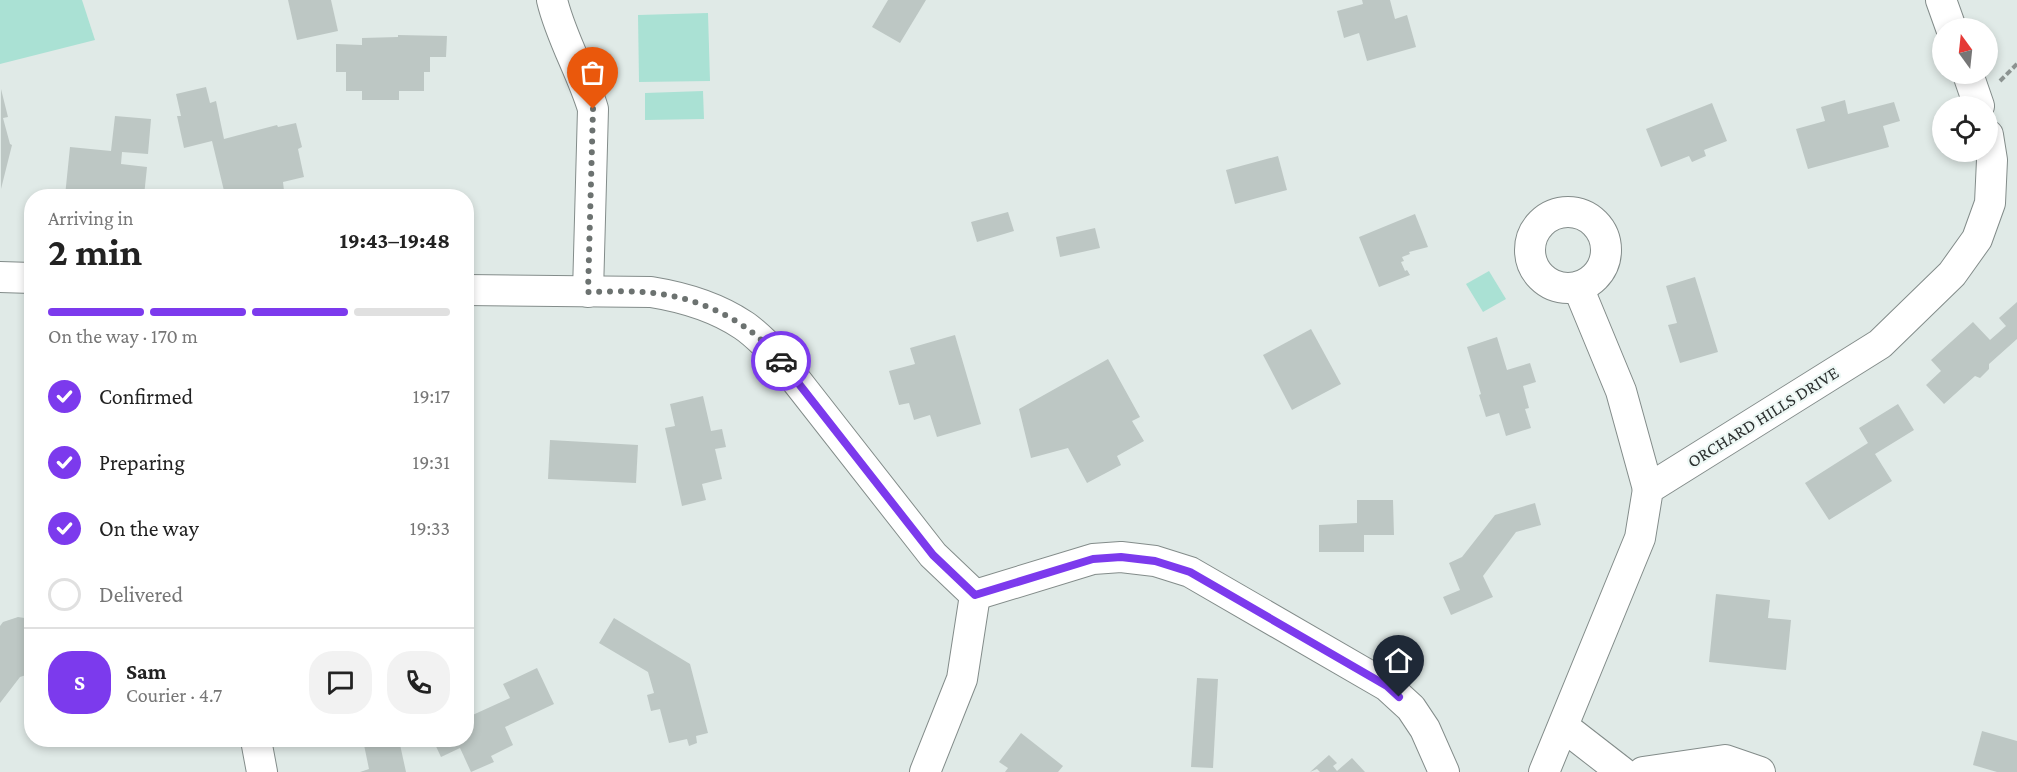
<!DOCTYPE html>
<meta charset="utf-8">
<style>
body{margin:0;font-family:"Crimson Pro",serif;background:#f2f2f2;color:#222;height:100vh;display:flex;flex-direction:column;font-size:22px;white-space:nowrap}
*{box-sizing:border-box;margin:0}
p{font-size:20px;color:#767676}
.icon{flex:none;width:33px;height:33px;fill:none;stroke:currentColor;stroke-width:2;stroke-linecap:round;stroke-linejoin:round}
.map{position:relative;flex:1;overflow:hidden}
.details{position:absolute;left:24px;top:189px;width:450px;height:558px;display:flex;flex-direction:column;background:#fff;border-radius:24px;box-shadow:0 3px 9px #0003}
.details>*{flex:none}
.needle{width:39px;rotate:345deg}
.controls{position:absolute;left:1932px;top:18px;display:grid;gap:12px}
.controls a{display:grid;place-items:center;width:66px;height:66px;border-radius:50%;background:#fff;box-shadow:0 3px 9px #0003;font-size:30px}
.pin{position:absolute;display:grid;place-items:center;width:51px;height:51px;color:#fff;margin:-62px -26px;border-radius:50% 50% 50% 0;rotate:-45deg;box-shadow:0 0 6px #0007}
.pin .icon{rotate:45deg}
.courier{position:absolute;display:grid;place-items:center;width:60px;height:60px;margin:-30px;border:4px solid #7c3aed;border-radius:50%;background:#fff;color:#222;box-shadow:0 2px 8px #0007}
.headline em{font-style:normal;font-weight:700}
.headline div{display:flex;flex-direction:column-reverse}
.headline{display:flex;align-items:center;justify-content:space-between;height:102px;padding:0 24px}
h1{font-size:39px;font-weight:700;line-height:45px}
.bar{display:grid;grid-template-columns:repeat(4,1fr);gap:9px 6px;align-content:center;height:72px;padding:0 24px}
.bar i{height:8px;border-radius:4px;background:#e0e0e0}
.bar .active{background:#7c3aed}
.bar p{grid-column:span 4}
.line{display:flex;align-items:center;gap:15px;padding:0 24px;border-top:2px solid #e0e0e0}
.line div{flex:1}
.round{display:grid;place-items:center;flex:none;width:63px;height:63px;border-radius:24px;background:#f2f2f2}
ol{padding:0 24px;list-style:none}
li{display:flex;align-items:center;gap:18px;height:66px}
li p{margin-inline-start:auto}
li .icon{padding:6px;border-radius:50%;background:#7c3aed;color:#fff;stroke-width:4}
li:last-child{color:#767676}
li i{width:33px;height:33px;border:3px solid #e0e0e0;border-radius:50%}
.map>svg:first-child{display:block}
.green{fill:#aae1d4}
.building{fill:#bdc7c4}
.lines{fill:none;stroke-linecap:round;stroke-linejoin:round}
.street-casing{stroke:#838c8a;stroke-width:32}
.path{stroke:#8c9391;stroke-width:4;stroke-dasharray:6 3;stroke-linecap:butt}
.street{stroke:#fff;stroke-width:30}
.done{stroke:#6c7270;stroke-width:6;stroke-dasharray:0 10.8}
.route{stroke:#7c3aed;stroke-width:8}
.labels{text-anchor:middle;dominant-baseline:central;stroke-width:4.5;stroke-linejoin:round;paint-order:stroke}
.street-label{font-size:18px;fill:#2d3130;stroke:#edf8f5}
</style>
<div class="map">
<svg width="2017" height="772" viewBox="0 0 2017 772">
<rect width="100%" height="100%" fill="#e0eae7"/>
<g class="green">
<polygon points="0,0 82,0 95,40 0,64"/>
<polygon points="708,13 710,81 639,82 638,15"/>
<polygon points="703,91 704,119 645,120 645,93"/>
<polygon points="1489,271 1506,299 1483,312 1466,284"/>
</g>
<g class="building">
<polygon points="288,0 331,0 338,31 297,40"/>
<polygon points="888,0 926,0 900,43 872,27"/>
<polygon points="1362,0 1390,0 1395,19 1407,15 1416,47 1367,61 1359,33 1344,38 1337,11 1363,4"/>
<polygon points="398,35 447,36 446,57 430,57 430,72 424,72 424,91 399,91 399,100 362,100 362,91 346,91 346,72 336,72 336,44 362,45 362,38 398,37"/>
<polygon points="206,87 210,103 216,101 224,139 277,125 278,127 296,123 302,147 298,149 304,177 283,182 284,191 255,196 254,189 225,195 212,141 184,148 177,116 181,116 176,94"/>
<polygon points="1,89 8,117 3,118 10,144 12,145 1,189"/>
<polygon points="1845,100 1848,114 1894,102 1900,121 1883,126 1889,147 1808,169 1796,129 1825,121 1821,107"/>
<polygon points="1712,103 1727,141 1704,150 1706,156 1692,162 1689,156 1661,167 1646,129"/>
<polygon points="115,116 151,119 148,154 122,152 121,164 147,167 144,196 65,196 70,147 111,151"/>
<polygon points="1278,156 1287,190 1235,204 1226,170"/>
<polygon points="1008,212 1014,231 977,242 971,222"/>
<polygon points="1415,214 1428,247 1409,252 1410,254 1402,257 1404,261 1401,262 1405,271 1407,270 1410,275 1379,287 1359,237"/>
<polygon points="1095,228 1100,248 1060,257 1056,237"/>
<polygon points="1695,277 1718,352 1680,363 1668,325 1677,323 1666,286"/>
<polygon points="2017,302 2017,339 1989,364 1989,369 1980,378 1975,376 1944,404 1926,385 1941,371 1931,360 1973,322 1990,340 2006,326 1999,318"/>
<polygon points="1311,329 1341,384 1292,410 1263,355"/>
<polygon points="955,335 981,424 937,437 930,415 914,420 909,403 899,405 889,371 915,364 910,348"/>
<polygon points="1497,337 1507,370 1530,363 1536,382 1523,386 1529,408 1525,409 1531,428 1506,436 1499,413 1486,417 1479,395 1481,394 1467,347"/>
<polygon points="1108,359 1140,417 1132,421 1144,441 1117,456 1121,465 1087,483 1068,448 1031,458 1019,409"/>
<polygon points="703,396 711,431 722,429 726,447 715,449 722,479 702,484 706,500 682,506 665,428 675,426 670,404"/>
<polygon points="1898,404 1914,430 1875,454 1892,481 1829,520 1805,483 1868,443 1859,428"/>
<polygon points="550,440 638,445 636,483 548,479"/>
<polygon points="1357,500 1393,500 1394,535 1364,535 1364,552 1319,552 1319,525 1357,523"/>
<polygon points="1535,503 1541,525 1516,532 1483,576 1493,597 1451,615 1443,597 1460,590 1449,563 1462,557 1495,515"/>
<polygon points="1716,594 1770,600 1768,618 1791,620 1786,670 1709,662"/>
<polygon points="18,617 31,619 32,622 32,673 20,677 0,703 0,626 3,622"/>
<polygon points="614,618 690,664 708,733 696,736 697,743 689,746 687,739 669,743 660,709 651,711 647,695 654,693 648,672 599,643"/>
<polygon points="537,668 554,704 505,727 513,745 491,756 494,762 471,772 460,748 441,757 433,740 466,740 466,718 510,698 503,684"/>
<polygon points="1197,678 1218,679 1213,768 1191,767"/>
<polygon points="1982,731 2017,741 2017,772 1997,772 1973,765"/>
<polygon points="1021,733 1063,766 1058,772 1005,772 1008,768 999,762"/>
<polygon points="363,740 399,740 406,772 360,772 369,769"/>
<polygon points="1329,755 1337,763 1333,766 1337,771 1352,758 1365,772 1320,772 1317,769 1310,772"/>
</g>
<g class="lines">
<defs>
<g id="street">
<path d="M552 0C561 38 582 72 593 109L588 292"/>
<polyline points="1941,0 1951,28"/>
<polyline points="1968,74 1979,106"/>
<circle cx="1568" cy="250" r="38"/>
<polyline points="0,277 32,278"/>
<polyline points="1578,287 1621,391 1648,489"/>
<path d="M466 290 651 292C682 297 716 307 743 325 754 332 764 343 774 352L933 555 975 595"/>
<polyline points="975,595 1093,559 1121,557 1155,561 1190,572 1387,686 1411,708 1425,729 1444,772"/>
<polyline points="1564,727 1622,772"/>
<polyline points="256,740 262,772"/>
<polyline points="925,772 962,679 975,595"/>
<polyline points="1544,772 1640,538 1648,489 1880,344 1952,274 1977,239 1990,203 1992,160 1988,135"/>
<polyline points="1643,772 1725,760 1760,772"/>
</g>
</defs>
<use href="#street" class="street-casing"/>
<polyline class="path" points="2000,81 2017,64"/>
<use href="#street" class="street"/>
</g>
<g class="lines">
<path class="done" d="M593 109 588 292C609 292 632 290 653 293 701 298 751 322 781 361"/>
<polyline class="route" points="781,361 933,555 975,595 1093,559 1121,557 1155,561 1190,572 1387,686 1399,697"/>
</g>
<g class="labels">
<g class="street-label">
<text transform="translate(1763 417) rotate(-32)">ORCHARD HILLS DRIVE</text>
</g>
</g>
</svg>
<div class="controls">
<a><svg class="needle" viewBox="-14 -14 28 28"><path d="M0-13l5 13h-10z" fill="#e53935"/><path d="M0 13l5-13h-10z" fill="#767676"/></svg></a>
<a><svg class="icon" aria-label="locate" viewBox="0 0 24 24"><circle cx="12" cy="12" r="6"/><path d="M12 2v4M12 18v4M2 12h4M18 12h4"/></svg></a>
</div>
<div class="pin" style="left:593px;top:109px;background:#ea580c"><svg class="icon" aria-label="bag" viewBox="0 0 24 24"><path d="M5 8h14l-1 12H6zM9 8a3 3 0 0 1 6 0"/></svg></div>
<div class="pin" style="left:1399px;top:697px;background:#1f2937"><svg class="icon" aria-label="home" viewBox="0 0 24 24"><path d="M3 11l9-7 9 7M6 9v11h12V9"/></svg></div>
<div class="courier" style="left:781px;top:361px"><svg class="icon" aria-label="car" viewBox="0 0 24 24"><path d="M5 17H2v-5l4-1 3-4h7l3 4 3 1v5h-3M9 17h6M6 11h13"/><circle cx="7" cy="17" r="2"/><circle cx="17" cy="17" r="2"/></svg></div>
<section class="details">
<div class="headline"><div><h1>2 min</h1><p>Arriving in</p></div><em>19:43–19:48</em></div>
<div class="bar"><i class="active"></i><i class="active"></i><i class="active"></i><i></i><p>On the way · 170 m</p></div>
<ol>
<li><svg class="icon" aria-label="check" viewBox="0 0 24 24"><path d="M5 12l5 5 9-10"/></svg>Confirmed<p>19:17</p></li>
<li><svg class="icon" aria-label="check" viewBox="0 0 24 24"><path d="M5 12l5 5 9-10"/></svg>Preparing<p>19:31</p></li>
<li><svg class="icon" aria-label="check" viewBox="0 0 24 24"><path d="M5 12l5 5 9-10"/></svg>On the way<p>19:33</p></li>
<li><i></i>Delivered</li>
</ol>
<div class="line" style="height:108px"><b class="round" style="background:#7c3aed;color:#fff">S</b><div><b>Sam</b><p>Courier · 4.7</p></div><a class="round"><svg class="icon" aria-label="chat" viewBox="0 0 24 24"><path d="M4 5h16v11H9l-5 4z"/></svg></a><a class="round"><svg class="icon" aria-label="phone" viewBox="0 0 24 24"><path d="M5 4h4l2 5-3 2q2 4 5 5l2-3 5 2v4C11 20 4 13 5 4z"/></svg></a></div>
</section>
</div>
